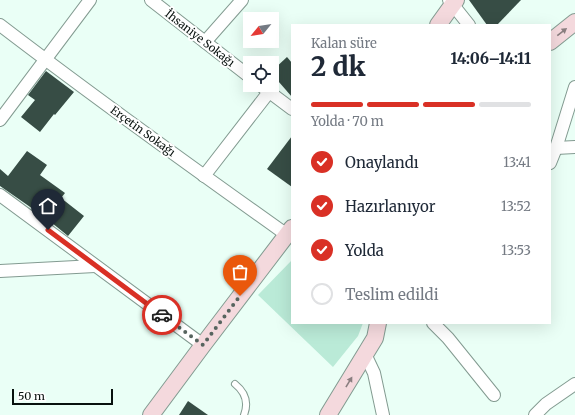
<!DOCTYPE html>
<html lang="tr">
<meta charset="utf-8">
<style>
body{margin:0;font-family:Merriweather,serif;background:#f2f2f3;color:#1f2937;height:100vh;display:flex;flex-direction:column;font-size:15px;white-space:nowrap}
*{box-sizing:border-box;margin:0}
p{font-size:13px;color:#747a83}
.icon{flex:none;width:22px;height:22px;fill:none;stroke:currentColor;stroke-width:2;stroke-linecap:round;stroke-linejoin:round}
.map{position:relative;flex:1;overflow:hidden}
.details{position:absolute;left:291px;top:24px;width:260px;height:300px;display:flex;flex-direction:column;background:#fff;border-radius:0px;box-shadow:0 4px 16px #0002}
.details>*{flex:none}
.needle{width:26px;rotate:240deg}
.fabs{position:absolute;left:243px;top:12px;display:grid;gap:8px}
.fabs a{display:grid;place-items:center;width:36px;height:36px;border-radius:0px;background:#fff;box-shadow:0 4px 16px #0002;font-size:20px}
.scale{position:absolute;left:12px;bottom:10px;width:101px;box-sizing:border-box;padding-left:4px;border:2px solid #08110e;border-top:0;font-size:11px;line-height:14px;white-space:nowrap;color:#08110e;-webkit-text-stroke:3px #fff;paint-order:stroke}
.pin{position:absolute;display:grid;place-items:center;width:34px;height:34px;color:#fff;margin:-41px -17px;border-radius:50% 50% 50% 0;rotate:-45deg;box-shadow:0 0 4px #0007}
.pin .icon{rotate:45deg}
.courier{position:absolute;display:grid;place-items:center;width:40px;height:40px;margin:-20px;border:3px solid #d93025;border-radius:50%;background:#fff;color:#222;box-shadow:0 1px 5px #0007}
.headline em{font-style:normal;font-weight:800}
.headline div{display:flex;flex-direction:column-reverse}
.headline{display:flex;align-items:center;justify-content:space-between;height:68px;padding:0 20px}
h1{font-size:26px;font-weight:800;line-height:30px}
.bar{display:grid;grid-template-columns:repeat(4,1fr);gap:6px 4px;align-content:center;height:48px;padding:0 20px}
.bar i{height:5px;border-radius:3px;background:#e0e1e3}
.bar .active{background:#d93025}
.bar p{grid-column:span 4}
ol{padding:0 20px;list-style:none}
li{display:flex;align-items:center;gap:12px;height:44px}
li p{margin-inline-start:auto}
li .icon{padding:4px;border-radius:50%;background:#d93025;color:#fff;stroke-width:4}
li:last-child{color:#747a83}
li i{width:22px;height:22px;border:2px solid #e0e1e3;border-radius:50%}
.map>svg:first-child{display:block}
.green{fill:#baead7}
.building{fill:#374d45}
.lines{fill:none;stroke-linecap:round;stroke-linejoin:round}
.service-casing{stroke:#839b91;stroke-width:8}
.minor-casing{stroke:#839b91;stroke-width:14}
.secondary-casing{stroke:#839b91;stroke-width:18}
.service{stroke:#fff;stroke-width:6}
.minor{stroke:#fff;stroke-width:12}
.secondary{stroke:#f4d9dd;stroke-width:16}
.oneway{fill:#8a7f80}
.done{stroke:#57645f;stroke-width:4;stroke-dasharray:0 7.2}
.route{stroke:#d93025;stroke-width:5}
.labels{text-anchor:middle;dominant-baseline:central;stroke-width:4;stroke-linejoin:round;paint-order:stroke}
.street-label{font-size:11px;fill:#08110e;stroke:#fff}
</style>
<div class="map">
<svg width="575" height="415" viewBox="0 0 575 415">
<rect width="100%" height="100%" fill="#eafff6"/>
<polygon class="green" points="292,260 292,323 363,323 358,336 333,367 258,295"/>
<g class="building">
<polygon points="469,0 521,0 497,25 487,25"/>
<polygon points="287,57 292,63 292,97 272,74 272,71"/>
<polygon points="46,71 74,92 55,115 54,114 40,132 21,117 35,100 28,95"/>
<polygon points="292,136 292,187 267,169"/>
<polygon points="27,151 47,165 40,175 65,193 61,198 84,216 68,236 46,218 0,186 0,169 8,176"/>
<polygon points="188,401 208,415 179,415"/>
</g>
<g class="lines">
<defs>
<path id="service" d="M235 384C245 392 249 402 244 415"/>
<g id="minor">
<polyline points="151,0 250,77"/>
<polyline points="449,0 469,25"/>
<path d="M0 25C94 97 190 166 287 235"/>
<polyline points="205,42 242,0"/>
<polyline points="260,85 292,109"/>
<polyline points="0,120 90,0"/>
<polyline points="556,148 575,147"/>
<polyline points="550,163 556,148 575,87"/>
<polyline points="204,176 269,92"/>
<polyline points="0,195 203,345"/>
<polyline points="0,271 95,266"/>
<polyline points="433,323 448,338 494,395"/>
<polyline points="365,354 374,373 383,415"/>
<polyline points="535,415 546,404 575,384"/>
</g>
<g id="secondary">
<polyline points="438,25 456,0"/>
<polyline points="550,42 575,22"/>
<polyline points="151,415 203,345 292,228"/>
<polyline points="328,415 375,338 378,323"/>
</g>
</defs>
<use href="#service" class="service-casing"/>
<use href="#minor" class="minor-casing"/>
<use href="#secondary" class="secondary-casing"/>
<use href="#service" class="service"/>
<use href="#minor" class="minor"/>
<use href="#secondary" class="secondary"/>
</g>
<defs><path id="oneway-solid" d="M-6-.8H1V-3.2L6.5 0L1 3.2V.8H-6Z"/></defs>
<g class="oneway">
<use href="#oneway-solid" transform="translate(562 32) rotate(-38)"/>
<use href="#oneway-solid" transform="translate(349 382) rotate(-59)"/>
</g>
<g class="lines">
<polyline class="done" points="162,315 203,345 240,296"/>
<polyline class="route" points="48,230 162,315"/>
</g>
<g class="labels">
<g class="street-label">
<text transform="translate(200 38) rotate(38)">İhsaniye Sokağı</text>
<text transform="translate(143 131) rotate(36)">Erçetin Sokağı</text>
</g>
</g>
</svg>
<div class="fabs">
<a><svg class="needle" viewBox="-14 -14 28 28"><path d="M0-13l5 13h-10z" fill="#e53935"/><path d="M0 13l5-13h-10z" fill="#747a83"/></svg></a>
<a><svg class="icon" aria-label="locate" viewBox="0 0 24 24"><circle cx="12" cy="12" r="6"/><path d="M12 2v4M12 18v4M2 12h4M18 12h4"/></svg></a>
</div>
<div class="scale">50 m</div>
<div class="pin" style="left:240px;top:296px;background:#ea580c"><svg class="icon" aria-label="bag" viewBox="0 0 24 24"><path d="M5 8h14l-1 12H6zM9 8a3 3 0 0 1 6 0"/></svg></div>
<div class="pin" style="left:48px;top:230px;background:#1f2937"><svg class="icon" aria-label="home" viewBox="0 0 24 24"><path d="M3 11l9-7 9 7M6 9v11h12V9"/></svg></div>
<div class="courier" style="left:162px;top:315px"><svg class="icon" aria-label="car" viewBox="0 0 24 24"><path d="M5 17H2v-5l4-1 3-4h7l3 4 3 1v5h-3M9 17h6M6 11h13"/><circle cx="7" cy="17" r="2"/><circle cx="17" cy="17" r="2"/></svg></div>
<section class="details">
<div class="headline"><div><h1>2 dk</h1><p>Kalan süre</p></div><em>14:06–14:11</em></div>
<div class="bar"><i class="active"></i><i class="active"></i><i class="active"></i><i></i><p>Yolda · 70 m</p></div>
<ol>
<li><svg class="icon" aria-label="check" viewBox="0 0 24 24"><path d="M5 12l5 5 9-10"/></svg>Onaylandı<p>13:41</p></li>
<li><svg class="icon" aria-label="check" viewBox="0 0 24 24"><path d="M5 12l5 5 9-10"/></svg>Hazırlanıyor<p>13:52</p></li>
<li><svg class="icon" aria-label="check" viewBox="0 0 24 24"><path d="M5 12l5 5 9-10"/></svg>Yolda<p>13:53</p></li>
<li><i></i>Teslim edildi</li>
</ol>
</section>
</div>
